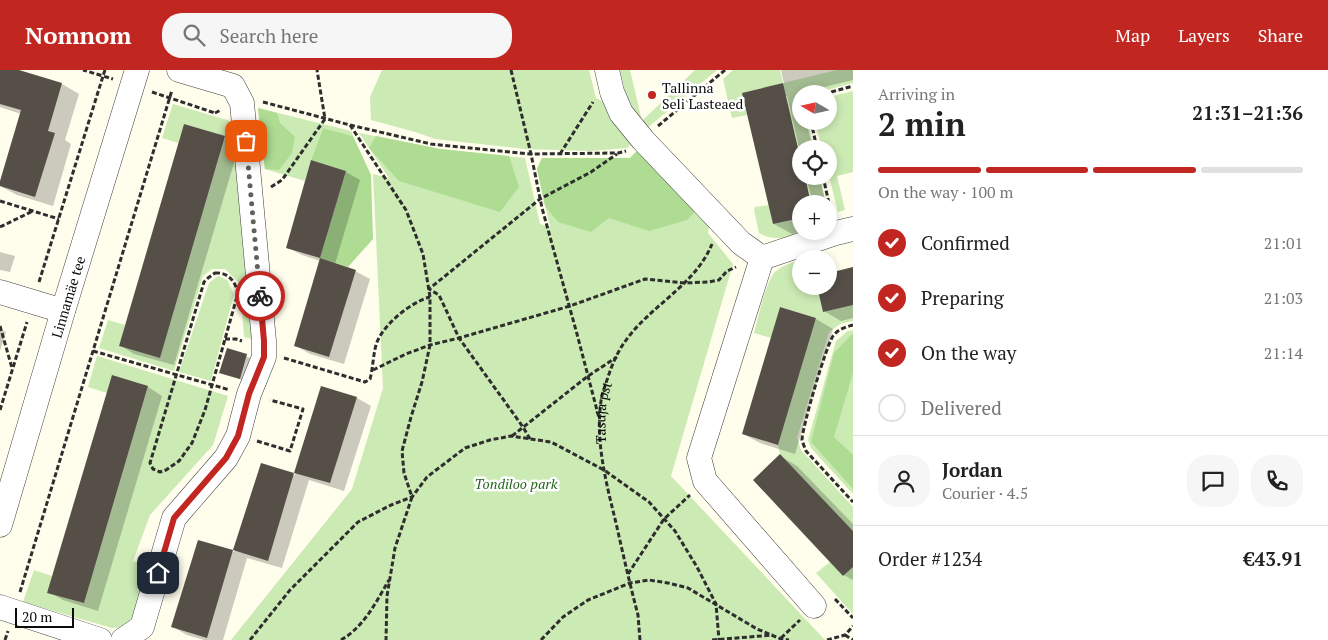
<!DOCTYPE html>
<meta charset="utf-8">
<style>
body{margin:0;font-family:"PT Serif",serif;background:#f6f6f6;color:#222;height:100vh;display:flex;flex-direction:column;font-size:19px;white-space:nowrap}
*{box-sizing:border-box;margin:0}
p{font-size:16px;color:#767676}
.icon{flex:none;width:28px;height:28px;fill:none;stroke:currentColor;stroke-width:2;stroke-linecap:round;stroke-linejoin:round}
.map{position:relative;flex:1;overflow:hidden}
.drawer{display:flex;flex-direction:column;background:#fff;width:475px}
.drawer>*{flex:none}
.needle{width:32px;rotate:279deg}
.fabs{position:absolute;left:792px;top:15px;display:grid;gap:10px}
.fabs a{display:grid;place-items:center;width:45px;height:45px;border-radius:50%;background:#fff;box-shadow:0 2px 8px #0003;font-size:25px}
.scale{position:absolute;left:15px;bottom:12px;width:59px;box-sizing:border-box;padding-left:5px;border:2px solid #0c0c0c;border-top:0;font-size:14px;line-height:18px;white-space:nowrap;color:#0c0c0c;-webkit-text-stroke:4px #fff;paint-order:stroke}
.pin{position:absolute;display:grid;place-items:center;width:42px;height:42px;color:#fff;margin:-21px;border-radius:10px;box-shadow:0 2px 8px #0006}
.courier{position:absolute;display:grid;place-items:center;width:50px;height:50px;margin:-25px;border:4px solid #c12620;border-radius:50%;background:#fff;color:#222;box-shadow:0 1px 6px #0007}
.headline em{font-style:normal;font-weight:800}
.headline div{display:flex;flex-direction:column-reverse}
.headline{display:flex;align-items:center;justify-content:space-between;height:85px;padding:0 25px}
h1{font-size:32px;font-weight:800;line-height:38px}
.bar{display:grid;grid-template-columns:repeat(4,1fr);gap:8px 5px;align-content:center;height:60px;padding:0 25px}
.bar i{height:6px;border-radius:4px;background:#e0e0e0}
.bar .on{background:#c12620}
.bar p{grid-column:span 4}
.line{display:flex;align-items:center;gap:12px;padding:0 25px;border-top:1px solid #e0e0e0}
.line div{flex:1}
.round{display:grid;place-items:center;flex:none;width:52px;height:52px;border-radius:20px;background:#f6f6f6}
ol{padding:0 25px;list-style:none}
li{display:flex;align-items:center;gap:15px;height:55px}
li p{margin-inline-start:auto}
li .icon{padding:5px;border-radius:50%;background:#c12620;color:#fff;stroke-width:4}
li:last-child{color:#767676}
li i{width:28px;height:28px;border:2px solid #e0e0e0;border-radius:50%}
header{display:flex;align-items:center;gap:30px;box-sizing:border-box;height:70px;padding:0 25px;background:#c12620;color:#fff}
header strong{font-size:24px}
nav{display:flex;gap:28px;margin-inline-start:auto;font-size:18px}
.search{width:350px;height:45px;background:#f6f6f6;display:flex;align-items:center;gap:12px;box-sizing:border-box;padding:0 18px;border-radius:20px;color:#767676;font-size:19px}
main{display:flex;flex:1;min-height:0}
.map>svg:first-child{display:block}
.green{fill:#cceab4}
.forest{fill:#aedc93}
.shadow{fill:#0003}
.building{fill:#554f48}
.lines{fill:none;stroke-linecap:round;stroke-linejoin:round}
.minor-casing{stroke:#3f3f3f;stroke-width:25}
.path{stroke:#2e2e2e;stroke-width:3;stroke-dasharray:5 2.5;stroke-linecap:butt}
.minor{stroke:#fff;stroke-width:24}
.done{stroke:#61605a;stroke-width:5;stroke-dasharray:0 9}
.route{stroke:#c12620;stroke-width:6}
.poi-dot{fill:#c12620;stroke:#fff;stroke-width:2}
.labels{text-anchor:middle;dominant-baseline:central;stroke-width:5;stroke-linejoin:round;paint-order:stroke}
.poi-label{font-size:14px;fill:#0c0c0c;stroke:#fff;text-anchor:start}
.street-label{font-size:14px;fill:#0c0c0c;stroke:#fff}
.park-label{font-size:14px;font-style:italic;fill:#24661b;stroke:#fff}
</style>
<header>
<strong>Nomnom</strong>
<div class="search"><svg class="icon" aria-label="search" viewBox="0 0 24 24"><circle cx="10" cy="10" r="6"/><path d="M15 15l6 6"/></svg>Search here</div>
<nav><a>Map</a><a>Layers</a><a>Share</a></nav>
</header>
<main>
<div class="map">
<svg width="853" height="570" viewBox="0 0 853 570">
<rect width="100%" height="100%" fill="#fffdec"/>
<g class="green">
<polygon points="382,0 589,0 596,28 610,35 634,71 627,78 591,81 525,79 435,69 415,62 371,50 370,27"/>
<polygon points="620,0 630,0 642,51 695,0 717,0 646,59 641,53 626,25"/>
<polygon points="733,0 780,0 783,13 837,0 853,0 853,13 811,24 801,24 801,51 808,51 814,79 801,79 801,91 783,13 743,23 747,45 732,48 723,9"/>
<polygon points="853,21 853,102 837,106 845,140 838,142 829,106 829,79 822,79 815,51 829,51 829,27"/>
<polygon points="173,34 237,53 256,270 244,267 240,214 225,199 212,199 203,206 174,301 99,278 108,250 125,255 119,276 160,288 225,67 184,54 178,73 162,68"/>
<polygon points="258,38 351,61 353,66 323,58 311,90 305,111 265,99"/>
<polygon points="359,63 440,79 525,88 540,154 550,157 537,99 542,88 630,88 641,77 710,149 708,163 733,194 671,406 825,570 231,570 352,419 383,318 373,104 389,108"/>
<polygon points="805,106 820,106 826,134 811,134"/>
<path d="M769 135 773 154 801 148V161H807C788 166 777 173 759 163L754 140 755 137Z"/>
<path d="M801 190V216H817L823 242 853 235V251L840 254 829 262 797 368 801 380 853 437V461L780 384 778 375 816 248 780 237 771 268 754 263C758 249 766 209 776 201 784 195 792 192 801 190Z"/>
<polygon points="218,206 227,210 234,224 211,311 179,302 209,213"/>
<polygon points="853,260 853,424 811,378 808,370 836,271 848,261"/>
<polygon points="97,286 228,326 213,375 150,445 133,491 147,495 133,546 125,557 112,558 23,532 34,500 52,506 48,523 84,533 148,317 113,306 107,323 88,317"/>
<polygon points="830,492 843,506 853,497 853,544 816,503"/>
</g>
<g class="forest">
<polygon points="258,38 277,43 280,53 295,67 292,83 279,100 265,99"/>
<polygon points="323,58 353,66 371,105 373,169 348,197 320,188 346,101 311,90"/>
<polygon points="376,66 440,79 509,86 519,117 500,142 399,111 369,78"/>
<polygon points="641,77 699,137 687,150 649,161 609,148 591,162 558,152 545,136 537,99 542,88 630,88"/>
<polygon points="853,264 853,303 834,367 853,385 853,419 811,372 834,283 851,265"/>
</g>
<g class="shadow">
<polygon points="0,0 14,0 62,14 79,24 65,70 71,74 53,136 17,125 0,116 21,44 0,37"/>
<polygon points="781,0 853,0 853,10 799,23 801,30 801,51 806,51 813,79 801,79 801,86 787,26 784,26 801,97 802,161 792,164 774,154 744,24 784,14"/>
<polygon points="224,68 239,76 174,295 134,284 120,275"/>
<polygon points="312,91 346,102 360,110 335,194 355,201 370,209 344,294 310,284 296,276 320,191 302,185 287,177"/>
<polygon points="806,106 819,106 826,134 813,134"/>
<polygon points="0,182 15,186 10,202 0,200"/>
<polygon points="853,198 853,248 841,251 824,241 829,216 829,204"/>
<polygon points="816,249 833,259 795,384 760,373 743,364"/>
<polygon points="0,259 6,262 0,281"/>
<polygon points="246,286 252,289 245,311 226,305 220,302"/>
<polygon points="113,307 148,317 162,326 98,541 63,530 49,522"/>
<polygon points="322,317 357,328 371,336 344,421 309,410 282,498 247,488 223,570 204,570 187,565 173,557 199,472 234,482 262,394 295,405"/>
<polygon points="780,386 797,396 853,454 853,510 844,505 754,410"/>
</g>
<g class="building">
<polygon points="0,0 19,0 62,13 48,61 55,63 35,127 0,116 0,111 21,40 0,34"/>
<polygon points="783,13 801,91 801,106 805,106 811,134 801,134 801,148 773,154 742,23"/>
<polygon points="184,54 225,66 160,288 119,276"/>
<polygon points="311,90 346,101 320,188 286,178"/>
<polygon points="320,188 356,200 329,287 294,276"/>
<polygon points="853,197 853,235 823,242 817,216 829,216 829,203"/>
<polygon points="780,237 816,248 778,375 742,364"/>
<polygon points="227,278 247,284 240,309 219,303"/>
<polygon points="112,305 148,316 84,533 47,523"/>
<polygon points="321,316 357,327 330,413 294,403"/>
<polygon points="780,384 853,461 853,497 843,506 753,410"/>
<polygon points="261,393 294,403 268,491 233,480"/>
<polygon points="198,470 233,480 207,568 171,557"/>
</g>
<g class="lines">
<defs>
<g id="minor">
<polyline points="607,0 612,22 621,43 643,70 741,173 762,188"/>
<polyline points="762,188 699,388 705,411 814,536"/>
<polyline points="762,188 836,163 853,159"/>
<polyline points="0,222 63,241"/>
<path id="s2" d="M0 455 63 241 137 0"/>
<polyline points="0,537 100,570"/>
<polyline points="123,570 142,557 174,448 226,388 238,366 249,324 264,287 264,271 242,33 233,16 179,0"/>
</g>
</defs>
<use href="#minor" class="minor-casing"/>
<g class="path">
<polyline points="105,0 103,6 113,9"/>
<polyline points="511,0 531,84 542,138 577,264 599,348"/>
<polyline points="152,22 215,43"/>
<polyline points="824,24 853,16"/>
<polyline points="263,32 350,55 431,74 531,84 618,83 626,81"/>
<polyline points="215,43 221,40"/>
<polyline points="811,51 817,79"/>
<polyline points="350,55 406,140 423,184 430,227 430,275 422,312 411,347 402,381 404,403 412,427 395,478 387,526 386,570"/>
<polyline points="658,56 725,0"/>
<polyline points="560,84 593,32"/>
<polyline points="823,106 831,143"/>
<polyline points="271,117 282,110 325,49 317,0"/>
<polyline points="0,131 59,149"/>
<polyline points="0,157 33,141"/>
<path d="M215 203C228 202 235 211 238 223L205 340 192 373 179 391 166 400 160 402 153 399 150 393 204 212 208 208Z"/>
<polyline points="39,212 103,6 83,0"/>
<path d="M853 255C846 257 838 259 833 266 826 276 802 358 802 370 803 374 805 378 806 381L853 432"/>
<polyline points="0,256 12,298"/>
<polyline points="225,269 236,269 242,271"/>
<polyline points="93,281 230,320"/>
<path d="M284 288 365 312 370 309C373 298 373 286 376 275 382 255 411 232 430 227"/>
<polyline points="373,300 406,284 430,275 459,268 570,236 645,209 684,213 709,212 719,210 727,201 736,197"/>
<polyline points="0,340 27,252"/>
<polyline points="512,366 588,306 617,287"/>
<polyline points="530,369 523,357 459,268 439,225 429,219 540,129 591,102 617,84"/>
<polyline points="257,371 290,381 303,339 270,330"/>
<polyline points="628,504 664,449 690,425"/>
<polyline points="20,522 172,20"/>
<polyline points="835,529 853,548"/>
<polyline points="845,565 853,570"/>
<polyline points="781,568 800,550"/>
<polyline points="5,570 8,561"/>
<polyline points="250,570 290,520 358,452 391,435 412,427 427,407 465,378 490,370 511,366 551,372 604,400 649,432 675,461 697,497 716,534 719,570"/>
<path d="M341 570C364 557 376 532 389 510"/>
<polyline points="541,570 563,547 588,530 630,513 649,510 668,513 688,518 757,559 781,569 789,570"/>
<path id="s1" d="M640 570 638 545C630 515 623 484 616 453 606 412 594 368 602 325 604 319 606 313 608 307 612 295 617 283 624 273 649 236 695 216 712 174"/>
<polyline points="712,570 773,565"/>
<polyline points="827,570 845,565 853,556"/>
</g>
<use href="#minor" class="minor"/>
</g>
<g class="lines">
<polyline class="done" points="246,71 260,226"/>
<polyline class="route" points="158,503 174,448 226,388 238,366 249,324 264,287 264,271 260,226"/>
</g>
<circle class="poi-dot" cx="652" cy="25" r="5"/>
<g class="labels">
<g class="poi-label">
<text x="662" y="17">Tallinna<tspan x="662" dy="16">Seli Lasteaed</tspan></text>
</g>
<g class="street-label">
<text stroke="none"><textPath href="#s2" startOffset="238">Linnamäe tee</textPath></text>
<text stroke="none"><textPath href="#s1" startOffset="232">Tasuja pst</textPath></text>
</g>
<g class="park-label">
<text x="516" y="413">Tondiloo park</text>
</g>
</g>
</svg>
<div class="fabs">
<a><svg class="needle" viewBox="-14 -14 28 28"><path d="M0-13l5 13h-10z" fill="#e53935"/><path d="M0 13l5-13h-10z" fill="#767676"/></svg></a>
<a><svg class="icon" aria-label="locate" viewBox="0 0 24 24"><circle cx="12" cy="12" r="6"/><path d="M12 2v4M12 18v4M2 12h4M18 12h4"/></svg></a>
<a>+</a>
<a>−</a>
</div>
<div class="scale">20 m</div>
<div class="pin" style="left:246px;top:71px;background:#ea580c"><svg class="icon" aria-label="bag" viewBox="0 0 24 24"><path d="M5 8h14l-1 12H6zM9 8a3 3 0 0 1 6 0"/></svg></div>
<div class="pin" style="left:158px;top:503px;background:#1f2937"><svg class="icon" aria-label="home" viewBox="0 0 24 24"><path d="M3 11l9-7 9 7M6 9v11h12V9"/></svg></div>
<div class="courier" style="left:260px;top:226px"><svg class="icon" aria-label="bike" viewBox="0 0 24 24"><circle cx="6" cy="16" r="4"/><circle cx="18" cy="16" r="4"/><path d="M6 16l4-8h5l3 8M10 8l3 8H6M13 5h3"/></svg></div>
</div>
<section class="drawer">
<div class="headline"><div><h1>2 min</h1><p>Arriving in</p></div><em>21:31–21:36</em></div>
<div class="bar"><i class="on"></i><i class="on"></i><i class="on"></i><i></i><p>On the way · 100 m</p></div>
<ol>
<li><svg class="icon" aria-label="check" viewBox="0 0 24 24"><path d="M5 12l5 5 9-10"/></svg>Confirmed<p>21:01</p></li>
<li><svg class="icon" aria-label="check" viewBox="0 0 24 24"><path d="M5 12l5 5 9-10"/></svg>Preparing<p>21:03</p></li>
<li><svg class="icon" aria-label="check" viewBox="0 0 24 24"><path d="M5 12l5 5 9-10"/></svg>On the way<p>21:14</p></li>
<li><i></i>Delivered</li>
</ol>
<div class="line" style="height:90px"><a class="round"><svg class="icon" aria-label="person" viewBox="0 0 24 24"><circle cx="12" cy="8" r="4"/><path d="M4 21q1-7 8-7t8 7"/></svg></a><div><b>Jordan</b><p>Courier · 4.5</p></div><a class="round"><svg class="icon" aria-label="chat" viewBox="0 0 24 24"><path d="M4 5h16v11H9l-5 4z"/></svg></a><a class="round"><svg class="icon" aria-label="phone" viewBox="0 0 24 24"><path d="M5 4h4l2 5-3 2q2 4 5 5l2-3 5 2v4C11 20 4 13 5 4z"/></svg></a></div>
<div class="line" style="height:65px"><div>Order #1234</div><b>€43.91</b></div>
</section>
</main>
